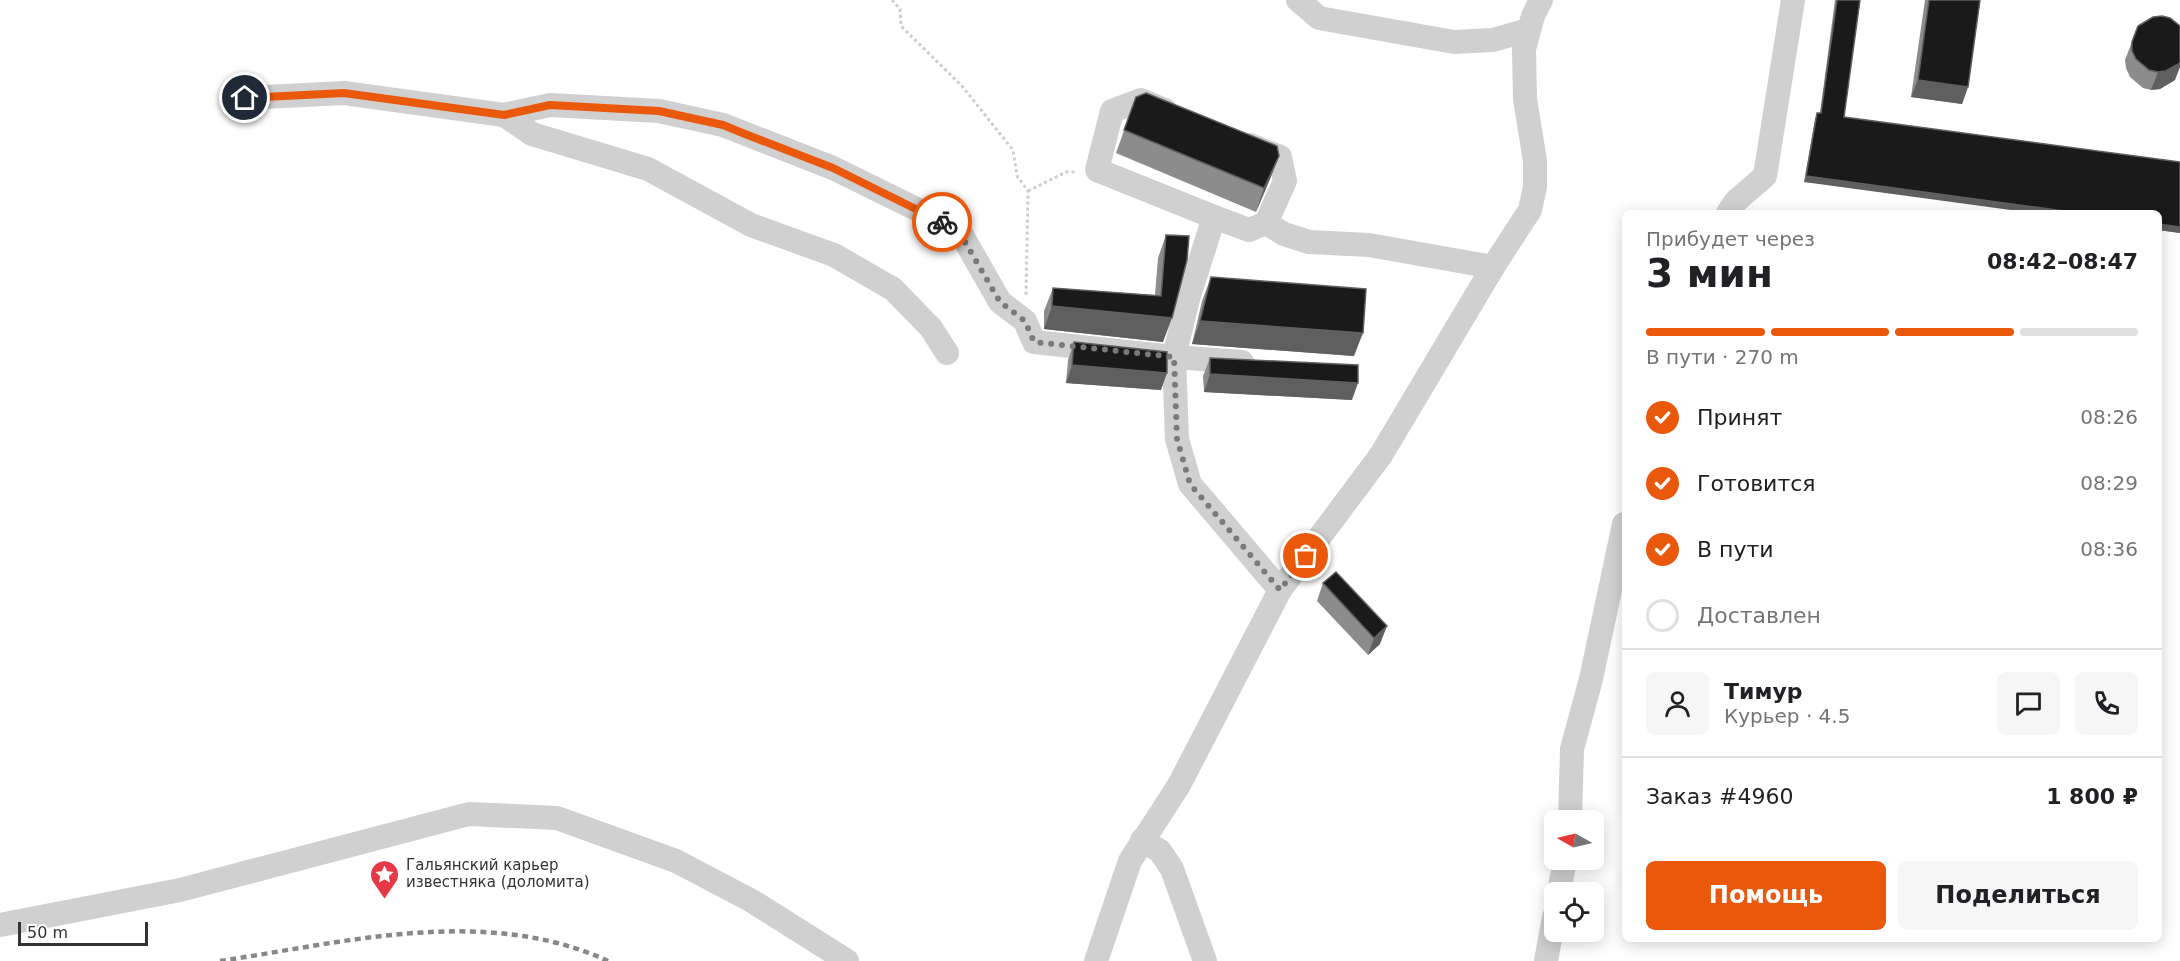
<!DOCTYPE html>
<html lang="ru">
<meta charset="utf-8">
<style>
body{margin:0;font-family:"DejaVu Sans",sans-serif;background:#f6f6f6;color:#202124;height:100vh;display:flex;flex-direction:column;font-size:22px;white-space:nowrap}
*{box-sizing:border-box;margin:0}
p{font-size:20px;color:#757577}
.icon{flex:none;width:33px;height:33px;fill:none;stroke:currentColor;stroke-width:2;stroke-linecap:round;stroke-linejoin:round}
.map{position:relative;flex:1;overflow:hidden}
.sheet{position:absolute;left:1622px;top:210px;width:540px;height:732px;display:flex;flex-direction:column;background:#fff;border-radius:9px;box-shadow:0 3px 15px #0003}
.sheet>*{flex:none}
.needle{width:39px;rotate:278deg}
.buttons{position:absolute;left:1544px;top:810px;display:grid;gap:12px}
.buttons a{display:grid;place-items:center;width:60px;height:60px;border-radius:9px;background:#fff;box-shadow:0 3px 15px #0003;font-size:30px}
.scale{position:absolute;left:18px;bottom:15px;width:130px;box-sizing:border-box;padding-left:6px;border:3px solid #333;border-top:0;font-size:16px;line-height:21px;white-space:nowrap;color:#333;-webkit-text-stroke:4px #fff;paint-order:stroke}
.pin{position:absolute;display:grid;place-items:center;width:51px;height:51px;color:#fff;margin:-26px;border:3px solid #fff;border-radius:50%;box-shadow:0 2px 6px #0007}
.courier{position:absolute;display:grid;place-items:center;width:60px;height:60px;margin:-30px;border:4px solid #ea580c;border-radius:50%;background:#fff;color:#222;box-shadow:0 2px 8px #0007}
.head em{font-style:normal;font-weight:800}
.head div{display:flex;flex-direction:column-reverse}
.head{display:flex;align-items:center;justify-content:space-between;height:102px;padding:0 24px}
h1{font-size:39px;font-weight:800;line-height:45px}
.bar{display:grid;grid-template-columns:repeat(4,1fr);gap:9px 6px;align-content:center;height:72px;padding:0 24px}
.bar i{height:8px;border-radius:4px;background:#e0e0e0}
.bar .selected{background:#ea580c}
.bar p{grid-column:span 4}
.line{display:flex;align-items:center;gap:15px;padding:0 24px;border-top:2px solid #e0e0e0}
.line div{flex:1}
.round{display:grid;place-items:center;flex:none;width:63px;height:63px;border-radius:9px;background:#f6f6f6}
ol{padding:0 24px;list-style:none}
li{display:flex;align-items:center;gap:18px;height:66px}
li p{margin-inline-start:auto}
li .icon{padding:6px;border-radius:50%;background:#ea580c;color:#fff;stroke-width:4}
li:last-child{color:#757577}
li i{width:33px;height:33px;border:3px solid #e0e0e0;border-radius:50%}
.button{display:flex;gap:12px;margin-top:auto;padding:12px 24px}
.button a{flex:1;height:69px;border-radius:9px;background:#ea580c;color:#fff;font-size:24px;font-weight:800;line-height:69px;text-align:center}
.button a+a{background:#f6f6f6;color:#202124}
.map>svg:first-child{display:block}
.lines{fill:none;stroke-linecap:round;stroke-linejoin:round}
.path{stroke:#cdcdcd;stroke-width:3;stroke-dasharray:3 3;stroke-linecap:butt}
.minor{stroke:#d0d0d0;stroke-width:24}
.rail{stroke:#888;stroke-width:4.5;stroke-dasharray:6 4.5;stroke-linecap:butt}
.wall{fill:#8c8c8c}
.shaded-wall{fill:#5f5f5f}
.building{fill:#1a1a1a;stroke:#5f5f5f;stroke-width:1.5}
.done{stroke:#7a7a7a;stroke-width:6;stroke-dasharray:0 10.8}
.route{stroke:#ea580c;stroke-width:8}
.labels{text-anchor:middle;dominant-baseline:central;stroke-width:6;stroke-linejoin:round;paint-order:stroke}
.poi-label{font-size:15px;fill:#333;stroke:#fff;text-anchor:start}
</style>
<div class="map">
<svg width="2180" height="961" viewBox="0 0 2180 961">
<rect width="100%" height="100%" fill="#fff"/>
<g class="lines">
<g class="path">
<polyline points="892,0 900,9 901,26 962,86 1013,150 1017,176 1028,191 1026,295"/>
<polyline points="1028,191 1066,172 1076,172"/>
</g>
<g class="minor">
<polyline points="1298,0 1319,18 1454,42 1493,40 1528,30"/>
<polyline points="245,98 344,93 504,115 550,105 659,111 723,125 833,168 959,230 1000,302 1025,321 1034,342 1174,357 1177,439 1190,484 1280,590"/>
<polyline points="1165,110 1141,100 1112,111 1097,170 1214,217"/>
<polyline points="504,115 532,134 648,169 751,225 834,255 893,289 931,328 947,353"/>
<polyline points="1728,213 1736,201 1765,176 1793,0"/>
<polyline points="1266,223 1284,234 1309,242 1369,245 1493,267"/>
<polyline points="1242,362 1174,357 1188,299 1214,217 1249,230 1266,223 1285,181 1280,157 1250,145"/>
<polyline points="1570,820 1572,749 1591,679 1624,524"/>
<polyline points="1142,840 1160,851 1172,869 1205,961"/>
<polyline points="1559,892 1565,860"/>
<polyline points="0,925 180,890 469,814 557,818 676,861 752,901 847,961"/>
<polyline points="1096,961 1130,861 1179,785 1280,590 1381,455 1493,267 1530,210 1535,187 1535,161 1525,99 1524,49 1533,16 1541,0"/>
<polyline points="1546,961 1554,917"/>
</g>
<path class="rail" d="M220 961C347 942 486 905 608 961"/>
</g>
<g class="wall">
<polygon points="1835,0 1860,0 1844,117 2180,162 2180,233 2158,230 2158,213 1804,182 1815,119 1817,113 1820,113"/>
<polygon points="1925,0 1980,0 1968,87 1962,104 1911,97"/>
<polygon points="2138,26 2175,80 2160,89 2151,90 2143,88 2130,77 2126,68 2125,60"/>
<polygon points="1136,97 1279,156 1270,179 1256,212 1116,153"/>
<polygon points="1166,235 1163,342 1044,329 1044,311 1053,288 1155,295 1158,258"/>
<polygon points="1211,277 1354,356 1192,344 1202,301"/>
<polygon points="1074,342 1161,390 1066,383 1068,360"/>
<polygon points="1210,358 1352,400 1204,392 1203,376"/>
<polygon points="1323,583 1380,644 1368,655 1317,601"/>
</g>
<g class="shaded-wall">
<polygon points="2180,63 2180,67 2175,80 2160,89 2151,90 2158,72"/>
<polygon points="1918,80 1968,87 1962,104 1911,97"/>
<polygon points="1279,156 1270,179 1256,212 1264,188"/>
<polygon points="1806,176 2079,213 2033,213 1804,182"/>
<polygon points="2158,224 2180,227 2180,233 2158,230"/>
<polygon points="1052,306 1172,318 1163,342 1044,329"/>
<polygon points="1200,321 1363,333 1354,356 1192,344"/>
<polygon points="1072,365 1167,373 1161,390 1066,383"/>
<polygon points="1210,374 1358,383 1352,400 1204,392"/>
<polygon points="1387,626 1380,644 1368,655 1374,638"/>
</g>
<g class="building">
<polygon points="1837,0 1860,0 1844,117 2180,162 2180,227 2158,224 2158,213 2079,213 1806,176 1817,113 1821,113"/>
<polygon points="1929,0 1980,0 1968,87 1918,80"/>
<polygon points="2162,16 2170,18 2180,26 2180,63 2166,71 2158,72 2149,70 2136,59 2132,51 2132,42 2138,26 2153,17"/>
<polygon points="1146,93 1277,146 1279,156 1264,188 1124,130 1136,97"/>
<polygon points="1166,235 1189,236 1187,260 1172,318 1052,306 1053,288 1161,296"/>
<polygon points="1211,277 1366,289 1363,333 1200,321"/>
<polygon points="1074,342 1167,352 1167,373 1072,365"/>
<polygon points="1210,358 1358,365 1358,383 1210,374"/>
<polygon points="1336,572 1387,626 1374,638 1323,583"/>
</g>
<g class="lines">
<polyline class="done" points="942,222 958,230 1000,302 1025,321 1034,342 1174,357 1177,439 1190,484 1280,590 1306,556"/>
<polyline class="route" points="245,98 344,93 504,115 550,105 659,111 723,125 745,134 833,168 942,222"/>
</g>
<defs>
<symbol id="sight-pin" viewBox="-11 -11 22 30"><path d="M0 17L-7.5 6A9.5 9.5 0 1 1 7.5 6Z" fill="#e63946" stroke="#fff"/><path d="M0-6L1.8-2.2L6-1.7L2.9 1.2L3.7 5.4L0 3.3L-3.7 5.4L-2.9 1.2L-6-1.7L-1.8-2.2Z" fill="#fff"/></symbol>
</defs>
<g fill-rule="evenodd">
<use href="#sight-pin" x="368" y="858" width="33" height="45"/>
</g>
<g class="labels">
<g class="poi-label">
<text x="406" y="865">Гальянский карьер<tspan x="406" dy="17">известняка (доломита)</tspan></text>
</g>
</g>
</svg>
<div class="buttons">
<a><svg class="needle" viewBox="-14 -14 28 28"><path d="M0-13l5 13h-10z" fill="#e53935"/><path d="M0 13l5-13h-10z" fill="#757577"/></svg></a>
<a><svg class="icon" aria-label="locate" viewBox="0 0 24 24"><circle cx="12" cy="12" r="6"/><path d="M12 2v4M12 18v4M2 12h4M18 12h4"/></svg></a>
</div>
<div class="scale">50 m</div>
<div class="pin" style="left:1306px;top:556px;background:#ea580c"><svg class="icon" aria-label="bag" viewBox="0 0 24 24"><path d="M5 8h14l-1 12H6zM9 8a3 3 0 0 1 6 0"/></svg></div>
<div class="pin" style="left:245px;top:98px;background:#1f2937"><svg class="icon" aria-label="home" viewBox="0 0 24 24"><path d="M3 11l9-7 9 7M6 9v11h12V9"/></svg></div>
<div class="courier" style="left:942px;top:222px"><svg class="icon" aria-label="bike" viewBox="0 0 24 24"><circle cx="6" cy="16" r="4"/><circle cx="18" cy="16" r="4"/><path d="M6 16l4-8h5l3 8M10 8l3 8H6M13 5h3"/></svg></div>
<section class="sheet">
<div class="head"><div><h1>3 мин</h1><p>Прибудет через</p></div><em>08:42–08:47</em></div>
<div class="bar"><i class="selected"></i><i class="selected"></i><i class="selected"></i><i></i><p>В пути · 270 m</p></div>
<ol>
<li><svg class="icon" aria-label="check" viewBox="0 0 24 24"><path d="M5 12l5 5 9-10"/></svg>Принят<p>08:26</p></li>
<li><svg class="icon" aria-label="check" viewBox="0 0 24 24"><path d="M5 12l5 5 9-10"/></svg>Готовится<p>08:29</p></li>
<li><svg class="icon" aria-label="check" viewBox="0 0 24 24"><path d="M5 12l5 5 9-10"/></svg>В пути<p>08:36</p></li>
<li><i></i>Доставлен</li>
</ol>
<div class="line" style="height:108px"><a class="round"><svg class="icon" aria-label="person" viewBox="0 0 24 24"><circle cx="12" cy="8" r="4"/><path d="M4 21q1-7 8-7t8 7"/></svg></a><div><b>Тимур</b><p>Курьер · 4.5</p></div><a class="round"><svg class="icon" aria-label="chat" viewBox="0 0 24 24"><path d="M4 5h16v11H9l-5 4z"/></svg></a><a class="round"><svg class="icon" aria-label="phone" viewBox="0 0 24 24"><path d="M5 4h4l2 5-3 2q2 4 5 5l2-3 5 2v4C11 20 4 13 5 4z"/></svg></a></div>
<div class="line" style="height:78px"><div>Заказ #4960</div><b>1 800 ₽</b></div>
<div class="button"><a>Помощь</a><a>Поделиться</a></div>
</section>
</div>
